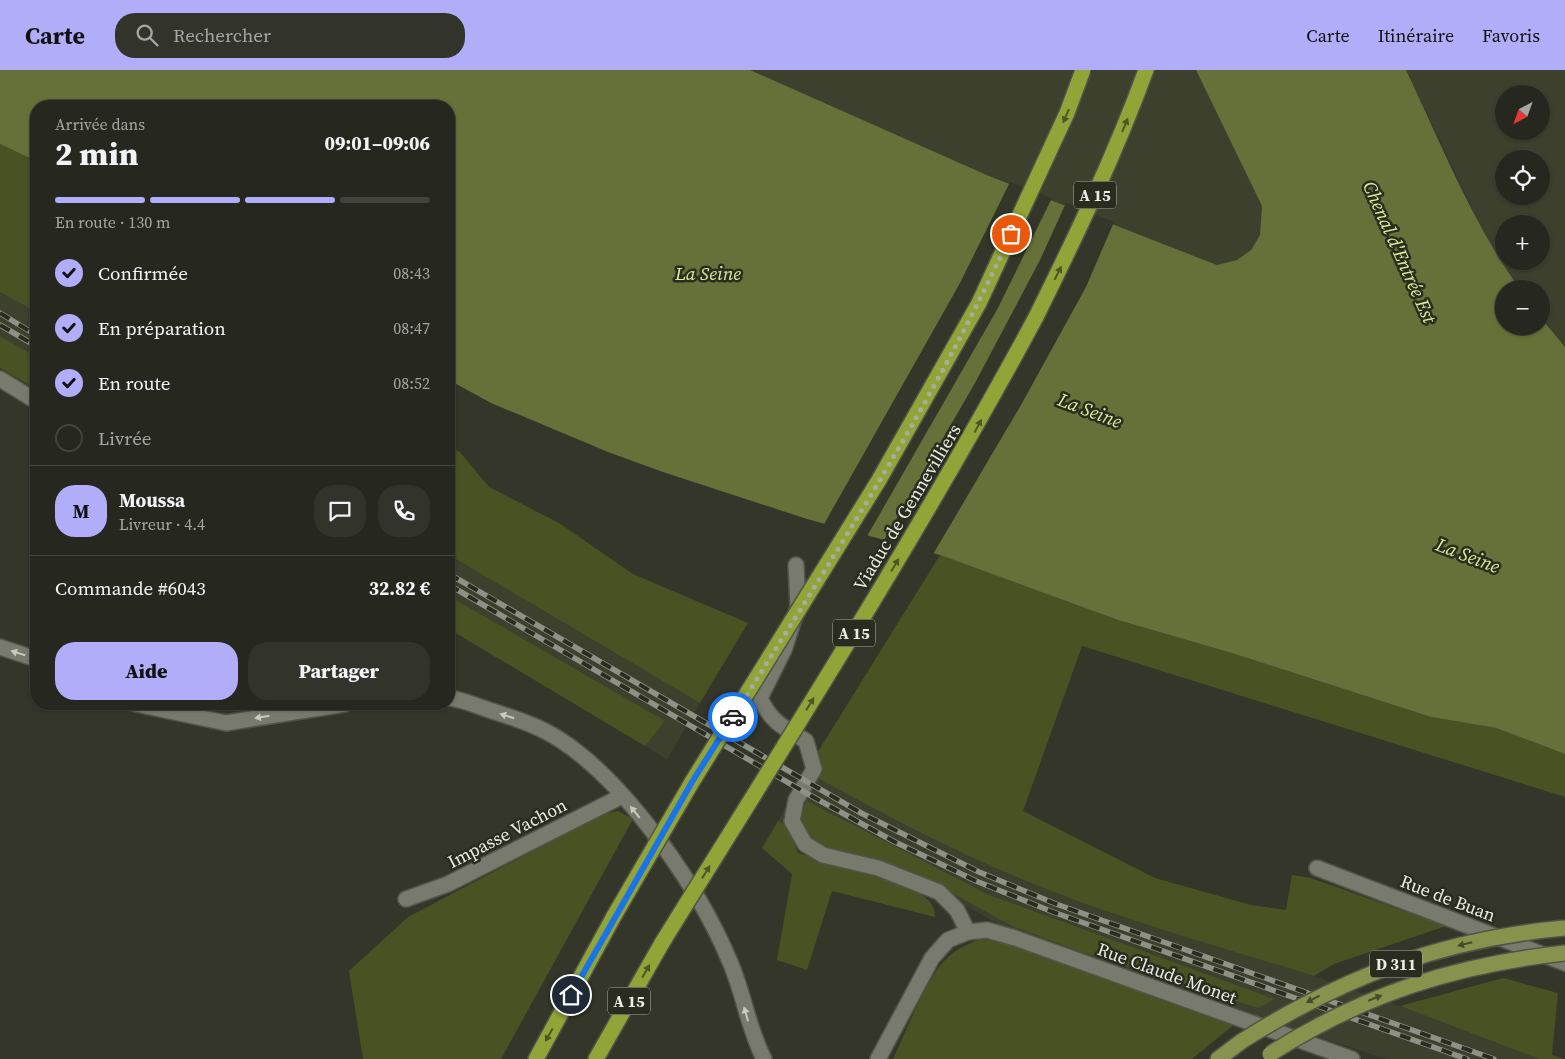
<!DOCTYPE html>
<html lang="fr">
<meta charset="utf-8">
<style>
body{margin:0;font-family:"Source Serif 4",serif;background:#32342c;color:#f1f3f6;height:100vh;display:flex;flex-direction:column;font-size:19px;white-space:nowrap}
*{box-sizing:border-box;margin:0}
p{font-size:16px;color:#a4a6a4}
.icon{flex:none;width:28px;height:28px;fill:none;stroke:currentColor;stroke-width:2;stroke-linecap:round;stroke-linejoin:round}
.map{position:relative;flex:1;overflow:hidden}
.side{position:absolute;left:30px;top:30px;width:425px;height:610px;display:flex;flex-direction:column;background:#26281f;border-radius:20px;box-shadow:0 1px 4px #0004,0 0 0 1px #42443d}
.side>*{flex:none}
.needle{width:32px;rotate:221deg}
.controls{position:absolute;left:1495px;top:15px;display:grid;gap:10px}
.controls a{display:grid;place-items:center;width:55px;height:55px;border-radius:50%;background:#26281f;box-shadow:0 1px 4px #0004,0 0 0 1px #42443d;font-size:25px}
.pin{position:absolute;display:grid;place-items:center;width:42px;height:42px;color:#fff;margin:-21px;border:2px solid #fff;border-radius:50%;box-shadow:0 1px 5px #0007}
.courier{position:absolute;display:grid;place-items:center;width:50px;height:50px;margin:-25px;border:4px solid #1a73e8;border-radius:50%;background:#fff;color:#222;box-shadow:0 1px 6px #0007}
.head em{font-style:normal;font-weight:800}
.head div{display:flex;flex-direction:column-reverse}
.head{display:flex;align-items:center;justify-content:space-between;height:85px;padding:0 25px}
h1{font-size:32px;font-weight:800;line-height:38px}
.bar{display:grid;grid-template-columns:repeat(4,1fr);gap:8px 5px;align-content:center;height:60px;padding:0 25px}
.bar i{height:6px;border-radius:4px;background:#42443d}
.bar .current{background:#b2adf9}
.bar p{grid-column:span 4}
.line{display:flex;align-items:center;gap:12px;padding:0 25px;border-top:1px solid #42443d}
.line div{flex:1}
.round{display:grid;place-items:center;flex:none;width:52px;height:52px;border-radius:20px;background:#32342c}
ol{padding:0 25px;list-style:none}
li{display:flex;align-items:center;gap:15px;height:55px}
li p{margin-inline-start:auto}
li .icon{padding:5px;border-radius:50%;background:#b2adf9;color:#111;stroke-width:4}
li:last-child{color:#a4a6a4}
li i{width:28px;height:28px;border:2px solid #42443d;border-radius:50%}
.action{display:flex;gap:10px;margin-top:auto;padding:10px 25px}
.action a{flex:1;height:58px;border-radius:20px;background:#b2adf9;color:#111;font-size:20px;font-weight:800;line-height:58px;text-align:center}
.action a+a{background:#32342c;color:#f1f3f6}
header{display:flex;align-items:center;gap:30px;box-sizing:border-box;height:70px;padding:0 25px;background:#b2adf9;color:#111}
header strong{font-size:24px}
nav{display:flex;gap:28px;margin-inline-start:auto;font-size:18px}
.search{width:350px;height:45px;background:#32342c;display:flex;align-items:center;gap:12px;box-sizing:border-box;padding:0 18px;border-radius:20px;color:#a4a6a4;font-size:19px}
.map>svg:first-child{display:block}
.built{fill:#3c402d;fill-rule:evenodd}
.green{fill:#495223}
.water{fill:#66713a}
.pier{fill:#333629}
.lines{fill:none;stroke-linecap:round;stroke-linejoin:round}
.minor-casing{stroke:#515448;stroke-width:18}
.major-casing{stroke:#515448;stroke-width:18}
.highway-casing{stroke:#515448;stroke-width:18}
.minor{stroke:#777a6c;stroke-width:15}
.major{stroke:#87934c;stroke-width:15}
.highway{stroke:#91a437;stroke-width:15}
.rail-casing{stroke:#8e9186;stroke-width:5.5}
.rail{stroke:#292c1f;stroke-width:4;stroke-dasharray:11;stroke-linecap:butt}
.major-bridge-casing{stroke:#515448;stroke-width:18;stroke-linecap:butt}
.highway-bridge-casing{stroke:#515448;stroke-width:18;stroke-linecap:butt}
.major-bridge{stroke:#87934c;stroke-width:15}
.highway-bridge{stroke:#91a437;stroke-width:15}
.oneway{fill:#4d5627}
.oneway2{fill:#c7cabf}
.oneway3{fill:#454b2c}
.done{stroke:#a9aca2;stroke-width:5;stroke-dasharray:0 9}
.route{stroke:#1a73e8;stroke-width:6}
.labels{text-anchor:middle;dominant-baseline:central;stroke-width:5;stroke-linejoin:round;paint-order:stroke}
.shield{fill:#292c1f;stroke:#afb2a8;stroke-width:1}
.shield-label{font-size:16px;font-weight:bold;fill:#e9ece3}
.street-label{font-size:18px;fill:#e9ece3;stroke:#292c1f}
.water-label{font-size:19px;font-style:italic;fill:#daec98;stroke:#292c1f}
</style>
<header>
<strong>Carte</strong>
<div class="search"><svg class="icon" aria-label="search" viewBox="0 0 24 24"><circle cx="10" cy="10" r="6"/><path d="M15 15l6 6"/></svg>Rechercher</div>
<nav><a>Carte</a><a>Itinéraire</a><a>Favoris</a></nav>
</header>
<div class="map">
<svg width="1565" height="989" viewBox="0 0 1565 989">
<rect width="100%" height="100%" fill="#333629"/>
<g class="built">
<polygon points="750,0 1196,0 1262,136 1260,165 1251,180 1237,190 1217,195 989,106"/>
<path d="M1406 0H1565V277L1541 248V219H1520L1501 193 1478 151ZM1504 24H1541V61H1504ZM1504 89H1541V126H1504ZM1504 154H1541V191H1504Z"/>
<polygon points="0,222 36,242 36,318 0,297"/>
<polygon points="449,485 700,633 667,690 581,634 449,559"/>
<polygon points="806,701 1297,900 1549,989 1386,989 1034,874 905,802 778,751"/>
</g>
<g class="green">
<polygon points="0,74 36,91 36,242 0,222"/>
<polygon points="0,266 36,287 36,319 0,298"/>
<polygon points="449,379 459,381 489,417 559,453 633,504 748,553 700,633 449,485"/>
<path d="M940 485 1118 550 1235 584 1431 647 1496 658 1565 684V727L1082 576 1023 741 1155 808 1251 835 1286 840 1292 805 1311 808 1446 856 1334 894 1314 906C1213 874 1110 847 1012 805 942 775 873 739 806 701Z"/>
<polygon points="449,526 468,537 665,651 645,676 449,559"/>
<polygon points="807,731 989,825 1275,929 1258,938 1079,881 1012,856 914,802 831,781 813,771 800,746"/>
<polygon points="618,741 633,749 501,989 363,989 349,901 408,847 603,744"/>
<path d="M778 751 787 755 798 783C825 791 908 810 925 827 932 833 935 839 935 847L832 821 807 900 777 890 792 804 762 778Z"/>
<path d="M980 869 1005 872 1236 953 1192 989H893C907 960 925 910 946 889 956 879 968 874 980 869Z"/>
<polygon points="1503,908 1558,923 1552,985 1564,989 1540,989 1400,936"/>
</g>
<path class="water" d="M0 0H750L989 106 1217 195 1237 190 1251 180 1260 165 1262 136 1196 0H1406C1441 73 1472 153 1520 219H1504V256H1541V248L1565 277V684L1496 658 1431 647 1235 584 1118 550 940 485 807 449 663 402 608 382 491 333 449 310V36H36V91L0 74Z"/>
<g class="pier">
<polygon points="1010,112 1052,128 998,238 866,468 823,456 960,213"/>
<polygon points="1066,133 1114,152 1086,217 1021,335 932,486 883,472 975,313 1040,190"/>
</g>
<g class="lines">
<defs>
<g id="minor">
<polyline points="0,309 36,331"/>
<path d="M796 495 798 537 784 580 760 628C771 652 784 658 806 671L814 699 796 730 792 751 805 774 823 785 878 798 939 822 957 840 968 862 948 870 932 888 878 989"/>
<polyline points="0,577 36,589"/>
<path d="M449 628C462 629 476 636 489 640 514 648 540 656 562 671 628 715 700 819 730 892 744 924 748 958 764 989"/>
<polyline points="136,634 226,653 345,634"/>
<polyline points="1317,798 1565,893"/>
<polyline points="406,829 448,814 622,726"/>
<polyline points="968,862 987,860 1015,868 1352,989"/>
</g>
<polyline id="major" points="1218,989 1242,971"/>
<g id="highway">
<path d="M1036 247C1076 166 1115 85 1146 0"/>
<polyline points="536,989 614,846"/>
<polyline points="596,989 662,873"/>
</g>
</defs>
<use href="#minor" class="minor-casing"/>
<use href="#major" class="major-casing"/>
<use href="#highway" class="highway-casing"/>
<use href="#minor" class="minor"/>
<use href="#major" class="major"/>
<use href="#highway" class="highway"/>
<defs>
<g id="rail">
<polyline points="0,243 36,265"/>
<polyline points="0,255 36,276"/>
<polyline points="449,504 861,743 979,802 1056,834 1494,989"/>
<polyline points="449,515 806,723 893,771 976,811 1053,842 1467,989"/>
</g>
</defs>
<use href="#rail" class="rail-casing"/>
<use href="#rail" class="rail"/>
<defs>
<g id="major-bridge">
<path d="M1242 971C1345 906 1443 869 1565 858"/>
<path d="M1270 984C1364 924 1455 895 1565 883"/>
</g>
<g id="highway-bridge">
<polyline points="614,846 692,712 879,410 979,233 1067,43 1083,0"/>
<path d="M662 873C790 666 921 461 1036 247"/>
</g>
</defs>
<use href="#major-bridge" class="major-bridge-casing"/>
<use href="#highway-bridge" class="highway-bridge-casing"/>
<use href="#major-bridge" class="major-bridge"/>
<use href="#highway-bridge" class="highway-bridge"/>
</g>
<defs><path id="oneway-solid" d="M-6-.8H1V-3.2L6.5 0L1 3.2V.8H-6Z" transform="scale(1.25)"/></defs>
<g class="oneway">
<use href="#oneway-solid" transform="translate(1066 46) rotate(113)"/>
<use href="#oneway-solid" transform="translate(1125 55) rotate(-67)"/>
<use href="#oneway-solid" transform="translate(1058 203) rotate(-63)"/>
<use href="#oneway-solid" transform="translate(978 356) rotate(-62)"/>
<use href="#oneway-solid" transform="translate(895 495) rotate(-59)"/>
<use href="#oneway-solid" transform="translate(810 634) rotate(-58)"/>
<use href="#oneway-solid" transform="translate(706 802) rotate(-58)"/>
<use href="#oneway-solid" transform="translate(646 901) rotate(-60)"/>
<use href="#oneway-solid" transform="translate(549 965) rotate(119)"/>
</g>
<g class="oneway2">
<use href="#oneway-solid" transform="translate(18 583) rotate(-162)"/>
<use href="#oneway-solid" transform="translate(507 646) rotate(-162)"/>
<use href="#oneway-solid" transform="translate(262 647) rotate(171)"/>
<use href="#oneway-solid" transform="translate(635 742) rotate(-129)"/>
<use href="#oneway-solid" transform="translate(746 944) rotate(-106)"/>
</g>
<g class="oneway3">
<use href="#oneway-solid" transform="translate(1465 874) rotate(166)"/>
<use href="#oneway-solid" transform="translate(1375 928) rotate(-22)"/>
<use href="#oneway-solid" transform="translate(1313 929) rotate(153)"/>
</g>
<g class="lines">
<path class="done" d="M733 647C831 490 934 333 1011 164"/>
<polyline class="route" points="571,925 692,712 733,647"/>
</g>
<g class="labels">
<g class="shield">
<rect x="1074" y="111.5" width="42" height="27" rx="4"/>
<rect x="833" y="549.5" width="42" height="27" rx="4"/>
<rect x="1370" y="880.5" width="52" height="27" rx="4"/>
<rect x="608" y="917.5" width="42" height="27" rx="4"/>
</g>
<g class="shield-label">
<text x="1095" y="125">A 15</text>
<text x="854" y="563">A 15</text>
<text x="1396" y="894">D 311</text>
<text x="629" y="931">A 15</text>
</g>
<g class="street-label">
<text transform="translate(907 437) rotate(-59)">Viaduc de Gennevilliers</text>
<text transform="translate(507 763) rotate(-27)">Impasse Vachon</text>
<text transform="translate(1448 828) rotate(21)">Rue de Buan</text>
<text transform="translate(1167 903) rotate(20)">Rue Claude Monet</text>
</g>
<g class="water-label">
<text transform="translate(1400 182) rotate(66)">Chenal d'Entrée Est</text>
<text x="708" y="203">La Seine</text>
<text transform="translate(1090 340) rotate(21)">La Seine</text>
<text transform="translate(1468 485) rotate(21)">La Seine</text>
</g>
</g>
</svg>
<div class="controls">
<a><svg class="needle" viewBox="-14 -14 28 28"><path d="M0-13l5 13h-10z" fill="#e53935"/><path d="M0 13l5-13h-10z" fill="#a4a6a4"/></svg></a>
<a><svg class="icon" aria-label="locate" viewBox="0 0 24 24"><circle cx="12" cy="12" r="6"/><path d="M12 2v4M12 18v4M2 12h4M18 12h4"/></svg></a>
<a>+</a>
<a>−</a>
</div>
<div class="pin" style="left:1011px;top:164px;background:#ea580c"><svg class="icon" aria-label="bag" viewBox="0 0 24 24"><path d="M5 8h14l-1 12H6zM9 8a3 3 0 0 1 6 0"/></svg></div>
<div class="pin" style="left:571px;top:925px;background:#1f2937"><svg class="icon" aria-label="home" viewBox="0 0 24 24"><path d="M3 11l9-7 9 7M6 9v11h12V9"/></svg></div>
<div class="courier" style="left:733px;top:647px"><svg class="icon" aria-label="car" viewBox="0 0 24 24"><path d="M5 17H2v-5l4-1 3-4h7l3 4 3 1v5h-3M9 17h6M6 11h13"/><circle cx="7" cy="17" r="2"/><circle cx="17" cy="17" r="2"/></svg></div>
<section class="side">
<div class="head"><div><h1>2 min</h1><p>Arrivée dans</p></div><em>09:01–09:06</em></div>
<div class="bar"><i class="current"></i><i class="current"></i><i class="current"></i><i></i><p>En route · 130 m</p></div>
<ol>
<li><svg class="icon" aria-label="check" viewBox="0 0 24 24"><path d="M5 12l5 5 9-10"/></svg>Confirmée<p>08:43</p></li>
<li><svg class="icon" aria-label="check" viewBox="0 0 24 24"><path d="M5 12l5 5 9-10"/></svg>En préparation<p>08:47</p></li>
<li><svg class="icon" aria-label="check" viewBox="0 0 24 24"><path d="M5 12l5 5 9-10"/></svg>En route<p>08:52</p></li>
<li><i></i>Livrée</li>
</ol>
<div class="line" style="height:90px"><b class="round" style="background:#b2adf9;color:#111">M</b><div><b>Moussa</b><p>Livreur · 4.4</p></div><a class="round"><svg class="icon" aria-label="chat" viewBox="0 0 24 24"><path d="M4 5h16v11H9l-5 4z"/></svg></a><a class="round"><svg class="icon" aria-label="phone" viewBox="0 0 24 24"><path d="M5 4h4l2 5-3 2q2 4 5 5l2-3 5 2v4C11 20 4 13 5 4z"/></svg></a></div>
<div class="line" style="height:65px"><div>Commande #6043</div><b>32.82 €</b></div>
<div class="action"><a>Aide</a><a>Partager</a></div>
</section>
</div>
